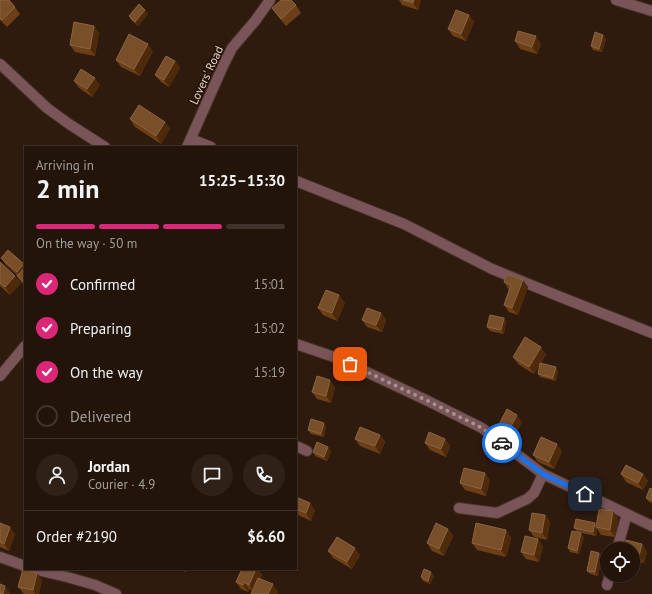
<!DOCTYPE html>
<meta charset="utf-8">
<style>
body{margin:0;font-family:"PT Sans",sans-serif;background:#2f2118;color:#f1f3f6;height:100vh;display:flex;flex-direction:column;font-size:15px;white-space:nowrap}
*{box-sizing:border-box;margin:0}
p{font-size:13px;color:#a39e9c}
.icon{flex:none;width:22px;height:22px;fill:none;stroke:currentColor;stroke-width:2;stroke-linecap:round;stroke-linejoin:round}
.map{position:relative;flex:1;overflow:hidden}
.sheet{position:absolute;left:24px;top:146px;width:273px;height:424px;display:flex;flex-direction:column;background:#23140a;border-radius:0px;box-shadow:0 1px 3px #0004,0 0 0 1px #40332b}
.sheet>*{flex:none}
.buttons{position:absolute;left:600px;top:542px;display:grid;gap:8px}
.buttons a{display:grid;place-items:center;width:40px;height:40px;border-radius:50%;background:#23140a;box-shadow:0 1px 3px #0004,0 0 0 1px #40332b;font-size:20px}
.pin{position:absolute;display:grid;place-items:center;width:34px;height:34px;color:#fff;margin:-17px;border-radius:8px;box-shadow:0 2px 6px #0006}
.courier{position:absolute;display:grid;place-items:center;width:40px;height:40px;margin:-20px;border:3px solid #1a73e8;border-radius:50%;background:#fff;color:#222;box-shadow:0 1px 5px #0007}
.head em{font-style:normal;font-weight:700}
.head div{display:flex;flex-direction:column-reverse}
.head{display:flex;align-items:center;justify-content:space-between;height:68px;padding:0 12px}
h1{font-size:26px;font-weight:700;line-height:30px}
.bar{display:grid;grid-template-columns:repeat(4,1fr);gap:6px 4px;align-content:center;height:48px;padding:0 12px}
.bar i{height:5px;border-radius:3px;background:#40332b}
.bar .selected{background:#db2777}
.bar p{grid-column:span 4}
.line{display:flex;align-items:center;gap:10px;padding:0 12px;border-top:1px solid #40332b}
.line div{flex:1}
.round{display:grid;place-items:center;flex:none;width:42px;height:42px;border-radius:21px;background:#2f2118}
ol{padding:0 12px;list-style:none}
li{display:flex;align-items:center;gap:12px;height:44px}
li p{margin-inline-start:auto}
li .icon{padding:4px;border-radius:50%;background:#db2777;color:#fff;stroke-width:4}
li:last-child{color:#a39e9c}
li i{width:22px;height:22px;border:2px solid #40332b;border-radius:50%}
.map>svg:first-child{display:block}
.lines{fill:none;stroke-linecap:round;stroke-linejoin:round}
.minor-casing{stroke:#483429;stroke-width:12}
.minor{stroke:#795559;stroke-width:10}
.wall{fill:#6c3f16}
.shaded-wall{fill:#4e2a0a}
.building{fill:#794f29;stroke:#896443}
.done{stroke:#a4948a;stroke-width:4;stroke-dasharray:0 7.2}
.route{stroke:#1a73e8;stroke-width:5}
.labels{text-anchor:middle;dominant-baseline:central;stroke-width:3;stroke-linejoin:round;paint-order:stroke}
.street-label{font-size:12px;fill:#e3d5cd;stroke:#251105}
</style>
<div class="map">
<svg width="652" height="594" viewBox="0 0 652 594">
<rect width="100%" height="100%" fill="#2f1a0e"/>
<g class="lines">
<defs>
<g id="minor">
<polyline points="616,0 652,11"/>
<polyline points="0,64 47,108 69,124 105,147"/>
<polyline points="191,139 211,147"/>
<polyline points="187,147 223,66 232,48 255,21 270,0"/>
<polyline points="296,181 404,224 492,269 558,296 652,333"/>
<polyline points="296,344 337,358 428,401 482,428 543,474 652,526"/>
<polyline points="0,376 25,346"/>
<polyline points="296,446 307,451"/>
<polyline points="459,508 497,513 527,499 534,493 543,474"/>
<polyline points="617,549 627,514"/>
<polyline points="0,557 25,566"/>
<polyline points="33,569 67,577 95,585 116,594"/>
<polyline points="607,585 610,575"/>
</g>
</defs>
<use href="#minor" class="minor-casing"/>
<use href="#minor" class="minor"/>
</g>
<g class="wall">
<polygon points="0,0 15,7 20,14 7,27 0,20"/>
<polygon points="399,0 421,0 418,10 402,5"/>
<polygon points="296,5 301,13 286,26 277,15 272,8"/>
<polygon points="148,14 138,26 131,20 129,16"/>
<polygon points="469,15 474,22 466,41 453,36 448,29"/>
<polygon points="94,26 99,33 95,56 75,52 70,45"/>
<polygon points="603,35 606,39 602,52 593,50 591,46"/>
<polygon points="515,41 541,44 537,54 520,49"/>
<polygon points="153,51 140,76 121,67 116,60"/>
<polygon points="175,61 180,68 169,87 161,82 155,75"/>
<polygon points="74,81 100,85 92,97 79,88"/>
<polygon points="130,119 165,122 170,129 161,144 135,127"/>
<polygon points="1,258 24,264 25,265 25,286 22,283 17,276 18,276 6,265"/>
<polygon points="0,262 21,283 10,295 0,286"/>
<polygon points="504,282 528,287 518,315 509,312 504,305 509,290"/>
<polygon points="345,303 337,321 323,315 318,308"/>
<polygon points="381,313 386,320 382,332 367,327 362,320"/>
<polygon points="504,318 506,321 504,334 490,331 487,327"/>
<polygon points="546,354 541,363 558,371 556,381 540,377 538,374 540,364 534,374 518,364 513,357"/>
<polygon points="335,387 331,403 317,399 312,392"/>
<polygon points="522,422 513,439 503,434 498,426"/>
<polygon points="326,426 324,437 311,434 308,430"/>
<polygon points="380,435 385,442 380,454 360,446 355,439"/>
<polygon points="445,439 450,446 446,457 430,450 425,443"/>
<polygon points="331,451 327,461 315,456 313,452"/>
<polygon points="562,451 554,469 538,462 533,455"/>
<polygon points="621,474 643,474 648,481 643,490 626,482"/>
<polygon points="490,480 486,496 465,490 460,483"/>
<polygon points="652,489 652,503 649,502 646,498"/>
<polygon points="296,497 315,510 311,521 296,514"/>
<polygon points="613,511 618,518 615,537 601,535 597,529 596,536 577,532 574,528 596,524"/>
<polygon points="545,515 550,522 547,540 534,537 529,530"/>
<polygon points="0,523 15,534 9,551 0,547"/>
<polygon points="448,529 453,536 444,556 432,551 427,543"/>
<polygon points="506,530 511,538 506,557 477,550 472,543"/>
<polygon points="584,537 579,554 570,552 568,548"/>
<polygon points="642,544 647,552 644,563 633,560 633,549"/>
<polygon points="543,546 539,562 526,559 521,552"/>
<polygon points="328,551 360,555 352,569 333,558"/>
<polygon points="599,553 602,557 598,576 590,574 587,571"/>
<polygon points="179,569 187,569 186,572"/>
<polygon points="242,569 258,569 262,575 260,579 278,592 277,594 251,594 253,591 249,589 248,592 241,589 236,582"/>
<polygon points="434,576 430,584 423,581 421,577"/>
<polygon points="42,580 39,594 24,594 18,587"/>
</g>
<g class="shaded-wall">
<polygon points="414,0 421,0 418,10 413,3"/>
<polygon points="145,10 148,14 138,26 135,22"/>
<polygon points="469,15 474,22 466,41 461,34"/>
<polygon points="94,26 99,33 95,56 90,49"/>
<polygon points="603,35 606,39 602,52 599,49"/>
<polygon points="536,36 541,44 537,54 532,47"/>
<polygon points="148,44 153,51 140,76 134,69"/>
<polygon points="175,61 180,68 169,87 164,80"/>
<polygon points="95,78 100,85 92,97 87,89"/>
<polygon points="165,122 170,129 161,144 156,136"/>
<polygon points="24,264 25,265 25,276 22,279 17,272"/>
<polygon points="15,276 21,283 10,295 5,287"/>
<polygon points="523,280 528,287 518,315 512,308"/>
<polygon points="339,295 345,303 337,321 332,313"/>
<polygon points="381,313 386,320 382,332 376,325"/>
<polygon points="504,318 506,321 504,334 501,330"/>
<polygon points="541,347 546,354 534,374 529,367"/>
<polygon points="556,367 558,371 556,381 553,378"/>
<polygon points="330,380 335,387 331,403 326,396"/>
<polygon points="517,415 522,422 513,439 508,432"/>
<polygon points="324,423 326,426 324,437 321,434"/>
<polygon points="380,435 385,442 380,454 375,446"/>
<polygon points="445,439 450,446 446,457 441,449"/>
<polygon points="557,444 562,451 554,469 549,462"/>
<polygon points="328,447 331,451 327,461 324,457"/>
<polygon points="485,473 490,480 486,496 481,489"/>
<polygon points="643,474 648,481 643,490 638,483"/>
<polygon points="310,503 315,510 311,521 306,513"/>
<polygon points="613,511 618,518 615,537 610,530"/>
<polygon points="545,515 550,522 547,540 542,533"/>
<polygon points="595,523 597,526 596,527 597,529 596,536 593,532"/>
<polygon points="10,527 15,534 9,551 4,544"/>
<polygon points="448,529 453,536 444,556 439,549"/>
<polygon points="506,530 511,538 506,557 501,550"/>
<polygon points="581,533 584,537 579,554 577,551"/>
<polygon points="538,539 543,546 539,562 534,555"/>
<polygon points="642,544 647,552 644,563 639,556"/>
<polygon points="355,548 360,555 352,569 347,562"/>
<polygon points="599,553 602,557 598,576 595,572"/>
<polygon points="256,569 258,569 262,575 254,592 249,585"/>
<polygon points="431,572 434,576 430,584 428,581"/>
<polygon points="37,573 42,580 39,594 35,594 33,590"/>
<polygon points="244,582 249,589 248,592 243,585"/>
<polygon points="273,584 278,592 277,594 268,594"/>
<polygon points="5,586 10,593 10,594 3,594"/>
</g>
<g class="building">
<polygon points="0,0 9,0 15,7 2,20 0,18"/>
<polygon points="281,0 291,0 296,5 281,19 272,8"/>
<polygon points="403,0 414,0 413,3"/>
<polygon points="139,4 145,10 135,22 129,16"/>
<polygon points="456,10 469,15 461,34 448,29"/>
<polygon points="74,22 94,26 90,49 70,45"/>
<polygon points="518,31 536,36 532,47 515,41"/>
<polygon points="595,32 603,35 599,49 591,46"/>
<polygon points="129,34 148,44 134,69 116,60"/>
<polygon points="166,56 175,61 164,80 155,75"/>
<polygon points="81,69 95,78 87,89 74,81"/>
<polygon points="139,105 165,122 156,136 130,119"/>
<polygon points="8,250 24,264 17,272 1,258"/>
<polygon points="0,262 15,276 5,287 0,283"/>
<polygon points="25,267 25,283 17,276"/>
<polygon points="507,274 523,280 512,308 504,305 511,285 504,282"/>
<polygon points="326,290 339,295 332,313 318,308"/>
<polygon points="367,308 381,313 376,325 362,320"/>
<polygon points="490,315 504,318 501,330 487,327"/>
<polygon points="525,337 541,347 529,367 513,357"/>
<polygon points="540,363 556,367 553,378 538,374"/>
<polygon points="317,376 330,380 326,396 312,392"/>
<polygon points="507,409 517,415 508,432 498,426"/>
<polygon points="311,419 324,423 321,434 308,430"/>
<polygon points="360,427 380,435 375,446 355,439"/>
<polygon points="429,432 445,439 441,449 425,443"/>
<polygon points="541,437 557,444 549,462 533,455"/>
<polygon points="317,442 328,447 324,457 313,452"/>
<polygon points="626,465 643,474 638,483 621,474"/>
<polygon points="464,468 485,473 481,489 460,483"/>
<polygon points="650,488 652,489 652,500 646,498"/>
<polygon points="296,497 310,503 306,513 296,509"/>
<polygon points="599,509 613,511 610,530 596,527"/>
<polygon points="532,513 545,515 542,533 529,530"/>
<polygon points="576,519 595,523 593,532 574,528"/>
<polygon points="0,523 10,527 4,544 0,542"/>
<polygon points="436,523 448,529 439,549 427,543"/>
<polygon points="476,523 506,530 501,550 472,543"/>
<polygon points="572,531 581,533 577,551 568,548"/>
<polygon points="525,536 538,539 534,555 521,552"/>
<polygon points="337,537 355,548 347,562 328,551"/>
<polygon points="626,540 642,544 639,556 633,554 633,549 624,549"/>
<polygon points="591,551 599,553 595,572 587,571"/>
<polygon points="23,569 37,573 33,590 18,587"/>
<polygon points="242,569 256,569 249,585 244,582 243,585 236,582"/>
<polygon points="424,569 431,572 428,581 421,577"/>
<polygon points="258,578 273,584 268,594 251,594"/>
<polygon points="0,584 5,586 3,594 0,594"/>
</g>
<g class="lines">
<polyline class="done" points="350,364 428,401 482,428 502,443"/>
<polyline class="route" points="502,443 543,474 585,494"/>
</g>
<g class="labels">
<g class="street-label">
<text transform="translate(206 75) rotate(-65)">Lovers' Road</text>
</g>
</g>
</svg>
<div class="buttons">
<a><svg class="icon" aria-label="locate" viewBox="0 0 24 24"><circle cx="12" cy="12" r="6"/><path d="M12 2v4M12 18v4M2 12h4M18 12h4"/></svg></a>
</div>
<div class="pin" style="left:350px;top:364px;background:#ea580c"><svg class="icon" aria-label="bag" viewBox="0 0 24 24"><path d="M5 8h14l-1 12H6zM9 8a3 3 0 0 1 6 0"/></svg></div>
<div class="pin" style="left:585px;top:494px;background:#1f2937"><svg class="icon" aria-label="home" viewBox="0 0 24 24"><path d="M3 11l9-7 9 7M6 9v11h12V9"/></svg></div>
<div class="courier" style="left:502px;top:443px"><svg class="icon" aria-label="car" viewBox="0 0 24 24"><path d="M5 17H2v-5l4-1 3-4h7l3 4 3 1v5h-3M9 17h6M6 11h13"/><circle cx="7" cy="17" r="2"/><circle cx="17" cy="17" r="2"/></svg></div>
<section class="sheet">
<div class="head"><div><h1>2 min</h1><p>Arriving in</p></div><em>15:25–15:30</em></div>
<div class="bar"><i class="selected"></i><i class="selected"></i><i class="selected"></i><i></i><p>On the way · 50 m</p></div>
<ol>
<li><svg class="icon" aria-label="check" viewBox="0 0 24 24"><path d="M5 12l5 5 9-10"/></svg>Confirmed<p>15:01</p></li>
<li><svg class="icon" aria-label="check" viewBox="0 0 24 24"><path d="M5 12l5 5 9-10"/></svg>Preparing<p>15:02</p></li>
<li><svg class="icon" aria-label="check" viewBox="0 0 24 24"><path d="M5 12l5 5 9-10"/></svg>On the way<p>15:19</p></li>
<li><i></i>Delivered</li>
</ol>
<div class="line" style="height:72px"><a class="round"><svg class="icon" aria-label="person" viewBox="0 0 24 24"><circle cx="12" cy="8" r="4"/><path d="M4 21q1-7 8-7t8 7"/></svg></a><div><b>Jordan</b><p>Courier · 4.9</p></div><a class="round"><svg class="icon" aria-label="chat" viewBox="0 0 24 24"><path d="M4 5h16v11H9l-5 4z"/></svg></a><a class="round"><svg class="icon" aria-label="phone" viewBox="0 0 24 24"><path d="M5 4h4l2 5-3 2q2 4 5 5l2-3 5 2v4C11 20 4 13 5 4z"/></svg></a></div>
<div class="line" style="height:52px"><div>Order #2190</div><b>$6.60</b></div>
</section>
</div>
